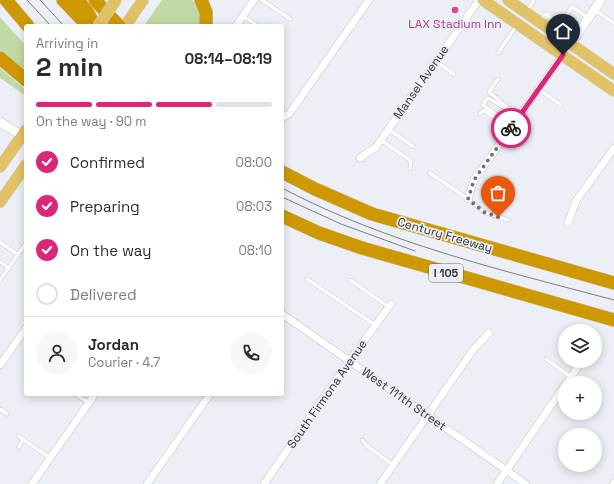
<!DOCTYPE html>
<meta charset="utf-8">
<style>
body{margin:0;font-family:"Space Grotesk",sans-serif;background:#f7f7f7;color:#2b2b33;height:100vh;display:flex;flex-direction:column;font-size:15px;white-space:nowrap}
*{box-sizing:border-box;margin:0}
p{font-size:13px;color:#7c7c81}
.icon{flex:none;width:22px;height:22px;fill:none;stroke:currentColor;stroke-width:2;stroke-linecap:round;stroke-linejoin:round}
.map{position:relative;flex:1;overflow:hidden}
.drawer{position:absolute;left:24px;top:24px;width:260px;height:372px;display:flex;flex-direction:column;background:#fff;border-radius:4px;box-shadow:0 2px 10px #0003}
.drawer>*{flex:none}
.fabs{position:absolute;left:558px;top:324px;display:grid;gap:8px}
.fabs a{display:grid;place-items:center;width:44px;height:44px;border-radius:50%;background:#fff;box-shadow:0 2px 10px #0003;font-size:20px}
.pin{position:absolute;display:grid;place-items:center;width:34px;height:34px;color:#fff;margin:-41px -17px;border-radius:50% 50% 50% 0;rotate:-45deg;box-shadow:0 0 4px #0007}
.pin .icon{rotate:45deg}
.courier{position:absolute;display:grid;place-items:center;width:40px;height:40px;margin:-20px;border:3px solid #db2777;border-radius:50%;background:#fff;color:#222;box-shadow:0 1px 5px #0007}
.head em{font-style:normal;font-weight:700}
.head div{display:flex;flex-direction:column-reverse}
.head{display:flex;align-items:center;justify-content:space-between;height:68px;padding:0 12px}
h1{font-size:26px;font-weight:700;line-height:30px}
.bar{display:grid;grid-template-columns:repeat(4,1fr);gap:6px 4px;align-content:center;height:48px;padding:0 12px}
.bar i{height:5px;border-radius:3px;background:#e1e1e2}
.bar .on{background:#db2777}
.bar p{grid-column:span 4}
.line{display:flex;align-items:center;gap:10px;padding:0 12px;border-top:1px solid #e1e1e2}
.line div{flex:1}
.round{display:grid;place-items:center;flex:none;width:42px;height:42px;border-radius:21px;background:#f7f7f7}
ol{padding:0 12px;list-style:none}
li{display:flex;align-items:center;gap:12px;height:44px}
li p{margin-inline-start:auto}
li .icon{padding:4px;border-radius:50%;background:#db2777;color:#fff;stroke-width:4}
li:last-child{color:#7c7c81}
li i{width:22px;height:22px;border:2px solid #e1e1e2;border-radius:50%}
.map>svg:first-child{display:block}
.green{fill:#c1d9a4}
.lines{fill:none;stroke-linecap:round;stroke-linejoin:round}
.service-casing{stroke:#bfc1c8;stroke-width:4.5}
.minor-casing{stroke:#bfc1c8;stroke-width:8}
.tertiary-casing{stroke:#bfc1c8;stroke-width:10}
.primary-casing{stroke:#cdcece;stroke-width:12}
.motorway-casing{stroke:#cdcece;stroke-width:14}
.service{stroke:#fff;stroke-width:3.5}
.minor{stroke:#fff;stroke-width:7}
.tertiary{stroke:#fff;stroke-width:9}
.primary{stroke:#e2c266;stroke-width:11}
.motorway{stroke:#ce9900;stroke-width:13}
.tram{stroke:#7c7e81;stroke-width:1}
.primary-bridge-casing{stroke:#cdcece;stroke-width:12;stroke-linecap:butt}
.primary-bridge{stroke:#e2c266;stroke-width:11}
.done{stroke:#727477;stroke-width:4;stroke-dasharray:0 7.2}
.route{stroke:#db2777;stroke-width:5}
.hotel-dot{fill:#d1479c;stroke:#eceff5;stroke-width:1.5}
.labels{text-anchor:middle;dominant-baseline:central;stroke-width:3.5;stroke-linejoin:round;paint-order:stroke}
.shield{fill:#eceff5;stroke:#686a6d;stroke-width:1}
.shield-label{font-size:11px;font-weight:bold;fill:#303133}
.hotel-label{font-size:12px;fill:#b23c85;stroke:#eceff5}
.street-label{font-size:12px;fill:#303133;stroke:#eceff5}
</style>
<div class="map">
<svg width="614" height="484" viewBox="0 0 614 484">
<rect width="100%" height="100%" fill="#eceff5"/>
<g class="green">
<polygon points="162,0 192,0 200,9 202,26 144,26"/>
<polygon points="0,17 26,46 26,73 0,51"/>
<polygon points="0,68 26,90 26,96 0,78"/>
</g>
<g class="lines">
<defs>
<g id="service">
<polyline points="262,0 290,19"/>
<polyline points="595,10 614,23"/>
<polyline points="527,11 534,0"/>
<polyline points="243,16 258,26"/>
<polyline points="540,21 545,14 560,24"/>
<polyline points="579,29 564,18 572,7 587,17"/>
<polyline points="498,53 517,25"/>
<polyline points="437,62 454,74"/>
<polyline points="498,79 489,92 519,117"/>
<polyline points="538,89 561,105"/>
<polyline points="508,110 502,119 483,105 486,100 488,98 512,112"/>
<polyline points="480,114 483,111 485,111 510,129"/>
<polyline points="388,129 414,147"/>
<polyline points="381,140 411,161 410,169"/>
<polyline points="430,173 468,199 484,212 508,220"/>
<polyline points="0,242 18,255"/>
<polyline points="0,262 9,268"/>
<polyline points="307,279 375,325"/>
<polyline points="0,280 26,243"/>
<polyline points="350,280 389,307"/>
<polyline points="546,359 571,377"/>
<polyline points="75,394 89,403"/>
<polyline points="0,409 7,414"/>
<polyline points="18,436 50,458"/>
<polyline points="362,440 366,445 393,465"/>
<polyline points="19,447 23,440"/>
</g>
<g id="minor">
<polyline points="236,26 254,0"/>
<polyline points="282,118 289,114 369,0"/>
<polyline points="360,158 376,147 479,0"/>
<polyline points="468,199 474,180 571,43"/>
<polyline points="568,223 576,201 614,148"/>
<polyline points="282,314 526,484"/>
<polyline points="0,365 26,328"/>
<polyline points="567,383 581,362"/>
<polyline points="32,484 95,394"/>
<polyline points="147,484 210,394"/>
<polyline points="264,484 349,361 391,304"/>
<polyline points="380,484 473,350 489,333"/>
<polyline points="497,484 565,385"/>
<polyline points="613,484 614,483"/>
</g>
<g id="tertiary">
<polyline points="571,43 601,0"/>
<polyline points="0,122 26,138"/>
</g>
<g id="primary">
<polyline points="483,0 614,91"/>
<polyline points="508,0 614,74"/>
<polyline points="125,26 143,0"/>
<polyline points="0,167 26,130"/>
<polyline points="0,202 26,165"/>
</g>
<g id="motorway">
<polyline points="6,0 28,26"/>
<polyline points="63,0 88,26"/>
<polyline points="78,0 88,13 95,26"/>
<polyline points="95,0 119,26"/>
<polyline points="201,0 206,12 206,26"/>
<polyline points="0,58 26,80"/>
<polyline points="282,172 315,189 372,214 614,283"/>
<polyline points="282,216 319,233 362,248 614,320"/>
</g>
</defs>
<use href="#service" class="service-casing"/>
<use href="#minor" class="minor-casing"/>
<use href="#tertiary" class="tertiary-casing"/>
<use href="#primary" class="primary-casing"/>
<use href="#motorway" class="motorway-casing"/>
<use href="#service" class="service"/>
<use href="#minor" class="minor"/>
<use href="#tertiary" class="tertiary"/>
<use href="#primary" class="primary"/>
<use href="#motorway" class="motorway"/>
<g class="tram">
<polyline points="27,0 51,26"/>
<polyline points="40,0 64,26"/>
<path d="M282 188C386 243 501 270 614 300"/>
<polyline points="282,197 341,224 415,251"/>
</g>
<defs>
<polyline id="primary-bridge" points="98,26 116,0"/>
</defs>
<use href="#primary-bridge" class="primary-bridge-casing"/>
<use href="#primary-bridge" class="primary-bridge"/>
</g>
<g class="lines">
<polyline class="done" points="498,217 484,212 468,199 474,180 511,128"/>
<polyline class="route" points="511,128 563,55"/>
</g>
<circle class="hotel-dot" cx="455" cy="10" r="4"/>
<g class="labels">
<rect class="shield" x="429" y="264" width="34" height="18" rx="3"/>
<g class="shield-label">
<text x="446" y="273">I 105</text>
</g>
<g class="hotel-label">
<text x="455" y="24">LAX Stadium Inn</text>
</g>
<g class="street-label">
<text transform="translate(421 82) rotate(-55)">Mansel Avenue</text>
<text transform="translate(445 235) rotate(16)">Century Freeway</text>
<text transform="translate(327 394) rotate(-55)">South Firmona Avenue</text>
<text transform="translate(404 399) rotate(35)">West 111th Street</text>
</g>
</g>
</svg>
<div class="fabs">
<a><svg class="icon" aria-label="layers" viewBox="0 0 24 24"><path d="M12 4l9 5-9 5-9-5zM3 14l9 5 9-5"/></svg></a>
<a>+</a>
<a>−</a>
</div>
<div class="pin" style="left:498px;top:217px;background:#ea580c"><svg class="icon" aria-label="bag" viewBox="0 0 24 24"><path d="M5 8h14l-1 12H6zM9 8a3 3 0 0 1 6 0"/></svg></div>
<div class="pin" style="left:563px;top:55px;background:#1f2937"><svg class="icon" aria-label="home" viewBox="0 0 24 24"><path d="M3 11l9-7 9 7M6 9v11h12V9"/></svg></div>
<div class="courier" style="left:511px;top:128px"><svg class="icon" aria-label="bike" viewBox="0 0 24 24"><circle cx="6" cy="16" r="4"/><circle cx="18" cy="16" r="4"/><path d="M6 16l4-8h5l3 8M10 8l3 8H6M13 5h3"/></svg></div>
<section class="drawer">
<div class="head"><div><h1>2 min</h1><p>Arriving in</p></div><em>08:14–08:19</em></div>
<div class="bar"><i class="on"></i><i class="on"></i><i class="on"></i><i></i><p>On the way · 90 m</p></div>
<ol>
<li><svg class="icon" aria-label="check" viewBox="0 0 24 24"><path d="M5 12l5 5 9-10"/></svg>Confirmed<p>08:00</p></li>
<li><svg class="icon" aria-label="check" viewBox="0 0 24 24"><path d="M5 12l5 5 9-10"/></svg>Preparing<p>08:03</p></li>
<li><svg class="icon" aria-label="check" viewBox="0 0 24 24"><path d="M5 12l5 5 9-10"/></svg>On the way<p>08:10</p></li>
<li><i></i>Delivered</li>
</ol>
<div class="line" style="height:72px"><a class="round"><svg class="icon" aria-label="person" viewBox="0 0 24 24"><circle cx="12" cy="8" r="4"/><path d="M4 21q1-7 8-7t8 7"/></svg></a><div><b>Jordan</b><p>Courier · 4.7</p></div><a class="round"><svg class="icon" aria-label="phone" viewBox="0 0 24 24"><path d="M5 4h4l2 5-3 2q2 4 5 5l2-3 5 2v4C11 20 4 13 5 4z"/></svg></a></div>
</section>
</div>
